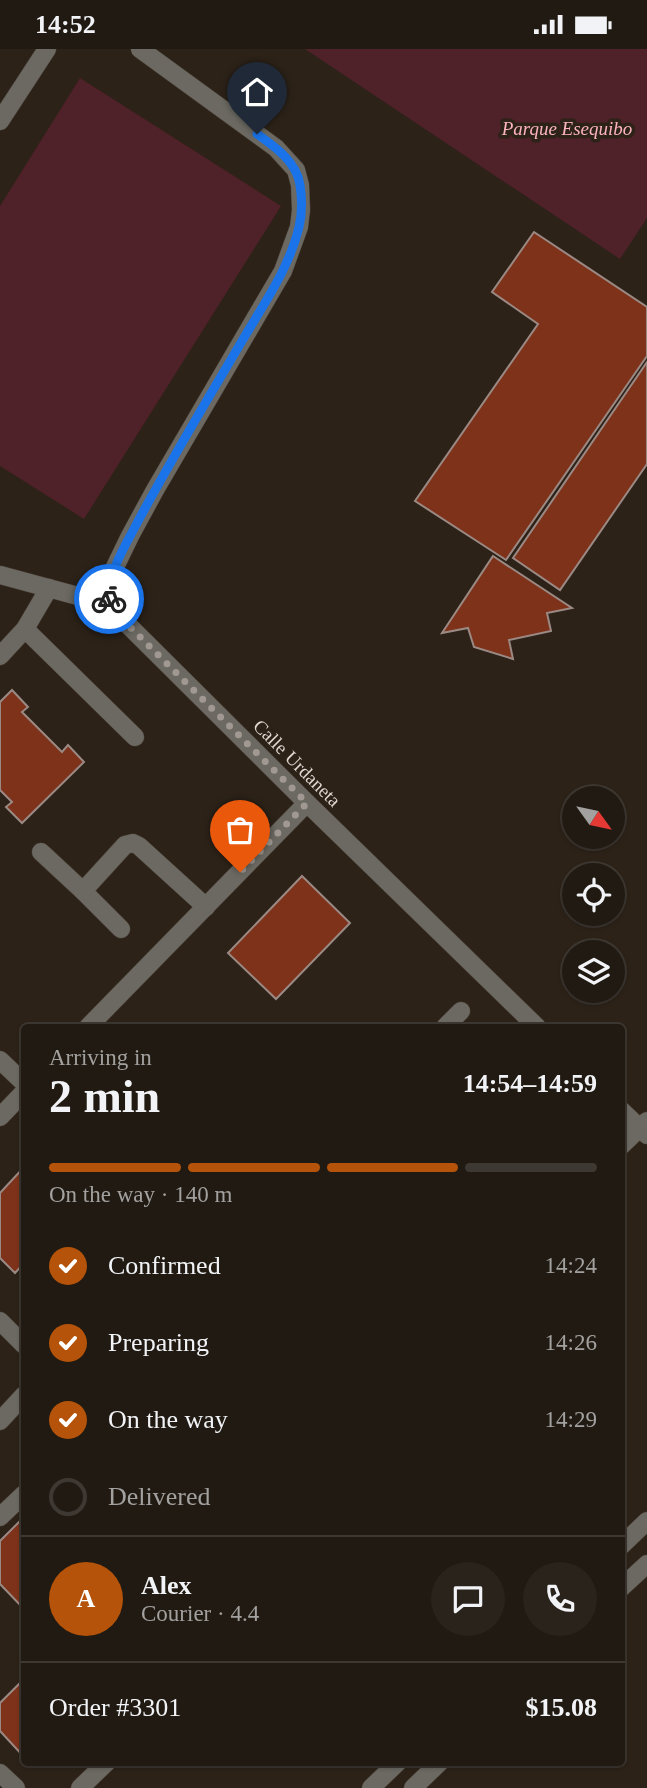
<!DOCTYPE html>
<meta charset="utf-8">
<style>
body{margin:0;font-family:"Times New Roman",serif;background:#29231b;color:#f1f3f6;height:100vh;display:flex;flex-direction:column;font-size:26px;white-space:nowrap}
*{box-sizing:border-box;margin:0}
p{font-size:23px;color:#a2a19f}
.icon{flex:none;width:38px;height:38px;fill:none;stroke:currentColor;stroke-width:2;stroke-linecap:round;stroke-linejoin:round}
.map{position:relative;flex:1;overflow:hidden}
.drawer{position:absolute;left:21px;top:975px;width:604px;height:742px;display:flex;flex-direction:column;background:#211a12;border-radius:7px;box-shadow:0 2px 5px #0004,0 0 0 2px #3e3832}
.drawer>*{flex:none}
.needle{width:46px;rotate:123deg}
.fabs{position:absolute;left:562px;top:737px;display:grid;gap:14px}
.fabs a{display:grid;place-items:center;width:63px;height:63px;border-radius:50%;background:#211a12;box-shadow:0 2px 5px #0004,0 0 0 2px #3e3832;font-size:35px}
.pin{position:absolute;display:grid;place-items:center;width:60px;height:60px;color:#fff;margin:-72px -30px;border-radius:50% 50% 50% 0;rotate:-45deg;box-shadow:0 0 7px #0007}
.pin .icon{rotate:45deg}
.courier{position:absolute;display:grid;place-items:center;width:70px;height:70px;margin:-35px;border:5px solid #1a73e8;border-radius:50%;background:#fff;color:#222;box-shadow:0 2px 9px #0007}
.headline em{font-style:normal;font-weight:700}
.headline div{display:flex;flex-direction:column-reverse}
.headline{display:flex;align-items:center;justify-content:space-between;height:119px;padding:0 28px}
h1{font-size:46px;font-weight:700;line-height:52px}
.bar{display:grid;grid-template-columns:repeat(4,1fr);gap:10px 7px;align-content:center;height:84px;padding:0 28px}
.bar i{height:9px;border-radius:5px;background:#3e3832}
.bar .current{background:#b45309}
.bar p{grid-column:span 4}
.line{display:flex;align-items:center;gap:18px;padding:0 28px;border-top:2px solid #3e3832}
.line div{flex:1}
.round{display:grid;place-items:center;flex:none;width:74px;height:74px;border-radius:37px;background:#29231b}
ol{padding:0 28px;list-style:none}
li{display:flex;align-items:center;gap:21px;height:77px}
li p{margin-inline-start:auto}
li .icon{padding:7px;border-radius:50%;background:#b45309;color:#fff;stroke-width:4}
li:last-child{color:#a2a19f}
li i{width:38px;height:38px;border:4px solid #3e3832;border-radius:50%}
.status{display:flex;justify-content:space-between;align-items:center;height:49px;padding:0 35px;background:#211a12;direction:ltr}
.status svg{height:19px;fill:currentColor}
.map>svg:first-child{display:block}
.green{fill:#4f2128}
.building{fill:#7e321a;stroke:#9b8984;stroke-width:2}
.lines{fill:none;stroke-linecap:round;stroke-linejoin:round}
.minor-casing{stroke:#493f36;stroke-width:19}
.minor{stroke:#6b6962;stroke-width:18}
.done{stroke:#a09891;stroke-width:7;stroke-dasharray:0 12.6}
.route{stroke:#1a73e8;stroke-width:9}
.labels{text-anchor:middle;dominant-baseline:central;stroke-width:7;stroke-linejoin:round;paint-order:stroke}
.park-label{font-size:19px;font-style:italic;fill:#fcb3bb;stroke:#2c2218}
.street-label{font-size:19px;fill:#dfd8d2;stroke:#2c2218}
</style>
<div class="status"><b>14:52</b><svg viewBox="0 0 49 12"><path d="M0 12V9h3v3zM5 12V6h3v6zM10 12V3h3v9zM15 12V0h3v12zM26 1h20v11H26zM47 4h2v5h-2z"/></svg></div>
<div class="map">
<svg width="647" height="1739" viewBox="0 0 647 1739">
<rect width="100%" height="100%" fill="#2c2218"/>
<g class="green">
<polygon points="305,0 647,0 647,169 620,210"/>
<polygon points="80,29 281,157 84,470 0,417 0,157"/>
</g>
<g class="building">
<polygon points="534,183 647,258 647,307 506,511 415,452 538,275 492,243"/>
<polygon points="647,313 647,415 560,541 513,509"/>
<polygon points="493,507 572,559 547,564 551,582 509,591 513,610 474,598 468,579 442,584"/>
<polygon points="12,641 28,658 22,663 62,703 68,696 84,713 22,774 6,758 12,753 0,741 0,653"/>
<polygon points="302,827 350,874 276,950 228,904"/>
<polygon points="24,1118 24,1214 15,1224 0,1209 0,1144"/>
<polygon points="24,1468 24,1560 0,1535 0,1492"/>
<polygon points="24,1630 24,1708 0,1682 0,1654"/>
</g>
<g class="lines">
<defs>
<g id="minor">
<polyline points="0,72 47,0"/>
<polyline points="0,526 100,553 111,559 307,754 537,978"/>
<polyline points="111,559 107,542 115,518 130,487 155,441 283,222 299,178 301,161 300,136 296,121 276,99 140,0"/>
<polyline points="25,580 135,688"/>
<polyline points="0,607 25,580 49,539"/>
<polyline points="41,803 83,842"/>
<polyline points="121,880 83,842 125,796 133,794 139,797 206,858"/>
<polyline points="88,978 307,754"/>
<polyline points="445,978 461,962"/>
<polyline points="0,1011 24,1034"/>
<polyline points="621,1061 647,1086"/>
<polyline points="0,1068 24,1043"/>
<polyline points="621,1097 647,1072"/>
<polyline points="0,1272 24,1296"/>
<polyline points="0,1372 24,1346"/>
<polyline points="0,1468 24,1445"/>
<polyline points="621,1497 647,1472"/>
<polyline points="621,1539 647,1515"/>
<polyline points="0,1724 16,1739"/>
<polyline points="80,1739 107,1713"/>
<polyline points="371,1739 398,1713"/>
<polyline points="413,1739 440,1713"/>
</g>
</defs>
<use href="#minor" class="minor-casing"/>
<use href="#minor" class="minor"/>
</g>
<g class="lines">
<polyline class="done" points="109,550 111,559 307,754 240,823"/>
<path class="route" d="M109 550C105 530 126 495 136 476 169 414 206 353 242 292 263 256 289 220 299 178 302 166 302 149 300 136 297 113 274 97 257 85"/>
</g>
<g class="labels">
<g class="park-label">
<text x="567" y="79">Parque Esequibo</text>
</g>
<g class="street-label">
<text transform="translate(297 714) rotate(45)">Calle Urdaneta</text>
</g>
</g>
</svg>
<div class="fabs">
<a><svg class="needle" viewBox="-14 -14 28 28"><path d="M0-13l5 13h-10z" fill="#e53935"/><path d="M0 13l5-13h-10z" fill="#a2a19f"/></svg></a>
<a><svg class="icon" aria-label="locate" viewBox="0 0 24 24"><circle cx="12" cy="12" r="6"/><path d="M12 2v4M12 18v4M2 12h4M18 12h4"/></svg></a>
<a><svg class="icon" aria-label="layers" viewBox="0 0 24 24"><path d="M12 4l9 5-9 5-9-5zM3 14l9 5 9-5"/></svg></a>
</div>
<div class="pin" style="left:240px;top:823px;background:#ea580c"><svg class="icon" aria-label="bag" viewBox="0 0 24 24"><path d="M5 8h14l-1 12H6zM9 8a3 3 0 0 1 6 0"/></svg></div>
<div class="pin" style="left:257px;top:85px;background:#1f2937"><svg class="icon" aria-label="home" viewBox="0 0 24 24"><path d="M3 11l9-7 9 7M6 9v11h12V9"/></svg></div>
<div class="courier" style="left:109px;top:550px"><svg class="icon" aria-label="bike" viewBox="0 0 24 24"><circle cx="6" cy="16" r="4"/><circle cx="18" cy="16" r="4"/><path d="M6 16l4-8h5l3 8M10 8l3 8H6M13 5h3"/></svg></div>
<section class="drawer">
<div class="headline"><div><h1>2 min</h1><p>Arriving in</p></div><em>14:54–14:59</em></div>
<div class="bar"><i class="current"></i><i class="current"></i><i class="current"></i><i></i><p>On the way · 140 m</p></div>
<ol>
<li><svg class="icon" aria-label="check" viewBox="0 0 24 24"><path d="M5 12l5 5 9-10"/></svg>Confirmed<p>14:24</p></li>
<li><svg class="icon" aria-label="check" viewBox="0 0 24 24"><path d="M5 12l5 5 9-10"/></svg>Preparing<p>14:26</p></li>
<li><svg class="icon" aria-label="check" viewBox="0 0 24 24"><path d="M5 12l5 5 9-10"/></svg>On the way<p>14:29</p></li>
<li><i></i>Delivered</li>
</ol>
<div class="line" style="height:126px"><b class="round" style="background:#b45309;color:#fff">A</b><div><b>Alex</b><p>Courier · 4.4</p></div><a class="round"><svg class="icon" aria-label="chat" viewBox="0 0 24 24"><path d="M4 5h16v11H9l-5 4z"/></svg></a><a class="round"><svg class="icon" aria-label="phone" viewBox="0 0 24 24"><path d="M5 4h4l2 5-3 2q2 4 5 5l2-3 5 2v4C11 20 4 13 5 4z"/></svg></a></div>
<div class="line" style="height:91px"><div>Order #3301</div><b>$15.08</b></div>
</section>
</div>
